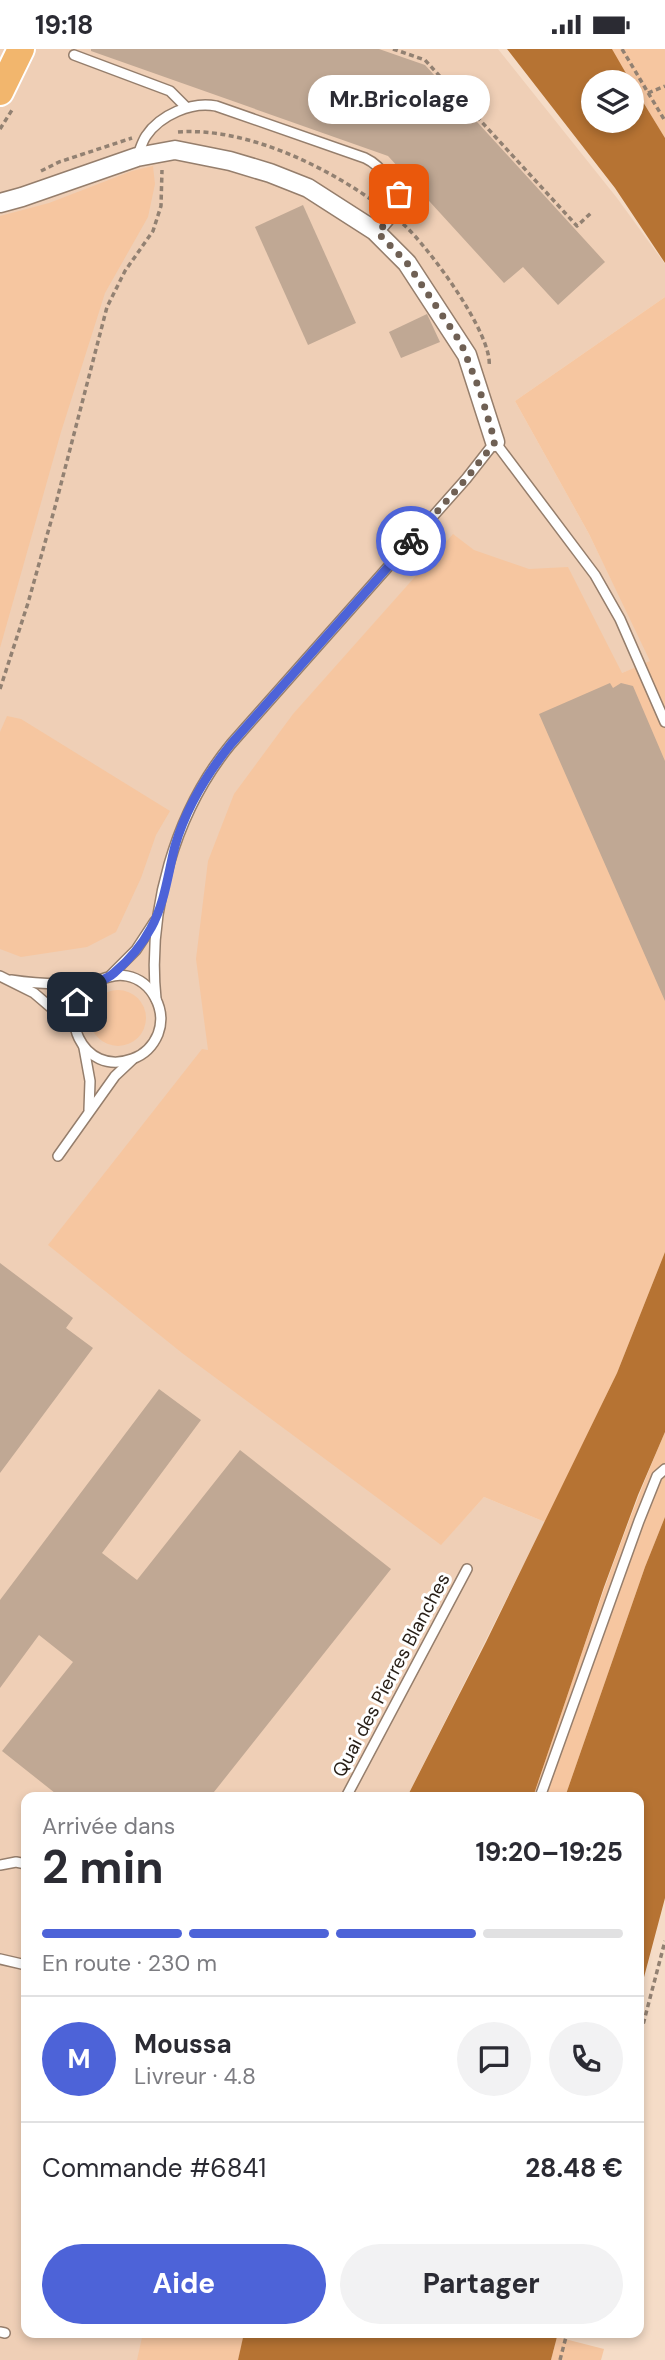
<!DOCTYPE html>
<html lang="fr">
<meta charset="utf-8">
<style>
body{margin:0;font-family:"DM Sans",sans-serif;background:#f2f2f3;color:#2b2b33;height:100vh;display:flex;flex-direction:column;font-size:26px;white-space:nowrap}
*{box-sizing:border-box;margin:0}
p{font-size:23px;color:#7c7c81}
.icon{flex:none;width:38px;height:38px;fill:none;stroke:currentColor;stroke-width:2;stroke-linecap:round;stroke-linejoin:round}
.map{position:relative;flex:1;overflow:hidden}
.details{position:absolute;left:21px;top:1743px;width:623px;height:546px;display:flex;flex-direction:column;background:#fff;border-radius:14px;box-shadow:0 4px 10px #0003}
.details>*{flex:none}
.buttons{position:absolute;left:581px;top:21px;display:grid;gap:14px}
.buttons a{display:grid;place-items:center;width:63px;height:63px;border-radius:50%;background:#fff;box-shadow:0 4px 10px #0003;font-size:35px}
.pin{position:absolute;display:grid;place-items:center;width:60px;height:60px;color:#fff;margin:-30px;border-radius:14px;box-shadow:0 4px 10px #0006}
.courier{position:absolute;display:grid;place-items:center;width:70px;height:70px;margin:-35px;border:5px solid #4d63d8;border-radius:50%;background:#fff;color:#222;box-shadow:0 2px 9px #0007}
.bubble{position:absolute;height:49px;border-radius:24px;background:#fff;box-shadow:0 4px 10px #0003;font-size:23px;font-weight:700;line-height:49px;text-align:center}
.headline em{font-style:normal;font-weight:700}
.headline div{display:flex;flex-direction:column-reverse}
.headline{display:flex;align-items:center;justify-content:space-between;height:119px;padding:0 21px}
h1{font-size:46px;font-weight:700;line-height:52px}
.bar{display:grid;grid-template-columns:repeat(4,1fr);gap:10px 7px;align-content:center;height:84px;padding:0 21px}
.bar i{height:9px;border-radius:5px;background:#e1e1e2}
.bar .active{background:#4d63d8}
.bar p{grid-column:span 4}
.line{display:flex;align-items:center;gap:18px;padding:0 21px;border-top:2px solid #e1e1e2}
.line div{flex:1}
.round{display:grid;place-items:center;flex:none;width:74px;height:74px;border-radius:37px;background:#f2f2f3}
.button{display:flex;gap:14px;margin-top:auto;padding:14px 21px}
.button a{flex:1;height:80px;border-radius:42px;background:#4d63d8;color:#fff;font-size:28px;font-weight:700;line-height:80px;text-align:center}
.button a+a{background:#f2f2f3;color:#2b2b33}
.status{display:flex;justify-content:space-between;align-items:center;height:49px;padding:0 35px;background:#fff;direction:ltr}
.status svg{height:19px;fill:currentColor}
.map>svg:first-child{display:block}
.built{fill:#efcfb6}
.green{fill:#f6c6a0}
.water{fill:#b67333}
.building{fill:#c0a894}
.lines{fill:none;stroke-linecap:round;stroke-linejoin:round}
.lane-casing{stroke:#957e6c;stroke-width:12}
.street-casing{stroke:#957e6c;stroke-width:21}
.primary-casing{stroke:#fff;stroke-width:30}
.path{stroke:#928172;stroke-width:3.5;stroke-dasharray:5 3.5;stroke-linecap:butt}
.lane{stroke:#fff;stroke-width:9}
.street{stroke:#fff;stroke-width:18}
.primary{stroke:#f2b66d;stroke-width:26}
.done{stroke:#6f6054;stroke-width:7;stroke-dasharray:0 12.6}
.route{stroke:#4d63d8;stroke-width:9}
.labels{text-anchor:middle;dominant-baseline:central;stroke-width:6;stroke-linejoin:round;paint-order:stroke}
.street-label{font-size:19px;fill:#271e16;stroke:#fff}
</style>
<div class="status"><b>19:18</b><svg viewBox="0 0 49 12"><path d="M0 12V9h3v3zM5 12V6h3v6zM10 12V3h3v9zM15 12V0h3v12zM26 1h20v11H26zM47 4h2v5h-2z"/></svg></div>
<div class="map">
<svg width="665" height="2311" viewBox="0 0 665 2311">
<rect width="100%" height="100%" fill="#f5dcc7"/>
<polygon class="built" points="0,0 498,0 617,149 665,215 665,248 515,352 589,485 651,612 515,669 441,1495 484,1448 545,1473 407,1748 26,1748 26,2284 244,2284 238,2311 0,2311"/>
<g class="green">
<polygon points="612,0 665,0 665,89 615,8"/>
<polygon points="153,117 155,135 148,168 105,244 61,383 0,599 0,167 49,154 132,122"/>
<polygon points="665,248 665,1203 617,1324 545,1473 484,1448 441,1496 182,1304 48,1196 202,1000 208,1001 196,910 208,812 234,745 293,665 453,485 474,501 529,520 568,518 622,624 650,612 589,485 515,352"/>
<polygon points="7,667 21,670 170,762 156,786 141,829 116,883 87,898 21,908 0,900 0,683"/>
<circle cx="118" cy="969" r="28"/>
<path d="M665 1383V1468L645 1518 565 1748H533C575 1625 614 1502 665 1383Z"/>
<polygon points="143,2284 244,2284 238,2311 137,2311"/>
<polygon points="557,2288 604,2300 601,2311 551,2311"/>
</g>
<g class="water">
<polygon points="507,0 612,0 631,33 593,33 593,72 632,72 632,35 665,89 665,214 615,139"/>
<polygon points="665,1203 665,1383 638,1446 604,1538 533,1748 407,1748 486,1593 617,1324"/>
<polygon points="665,1468 665,1849 639,1947 639,1748 565,1748 645,1518"/>
<polygon points="244,2284 558,2284 551,2311 238,2311"/>
</g>
<g class="building">
<polygon points="91,0 379,0 425,16 605,213 558,256 523,218 504,234 388,107 91,2"/>
<polygon points="303,156 356,274 308,296 255,178"/>
<polygon points="427,265 440,293 401,309 389,283"/>
<polygon points="610,634 613,639 621,634 633,637 665,712 665,952 539,665"/>
<polygon points="0,1214 73,1269 66,1279 93,1299 0,1424"/>
<polygon points="159,1340 201,1371 102,1504 137,1531 240,1401 391,1520 210,1748 60,1748 2,1702 73,1613 39,1586 0,1639 0,1551"/>
</g>
<g class="lines">
<defs>
<g id="lane">
<polyline points="74,6 170,42 186,58"/>
<path d="M137 108C140 101 142 93 146 87 160 66 192 52 216 57L365 109C376 114 383 122 390 132 408 156 394 165 378 184"/>
<polyline points="111,926 136,901 155,872"/>
<polyline points="0,927 34,944 75,979"/>
<path d="M11 931C37 935 64 936 90 933 103 931 113 924 127 927 152 932 167 961 158 985 153 997 144 1006 132 1010 83 1028 52 963 95 932"/>
<path d="M156 950C147 862 175 763 231 695L466 430 495 393 595 526 620 570 665 673"/>
<polyline points="84,999 90,1032 89,1061"/>
<polyline points="58,1107 115,1027 132,1011"/>
<polyline points="346,1748 467,1520"/>
<polyline points="540,1748 639,1472 657,1427 665,1420"/>
<polyline points="0,1816 16,1813 26,1815"/>
<polyline points="0,1910 26,1916"/>
<polyline points="0,2283 5,2284"/>
</g>
<polyline id="street" points="0,154 22,148 137,108 175,101 230,112 270,124 308,139 375,182 407,214 467,306 495,393"/>
<polyline id="primary" points="0,43 21,0"/>
</defs>
<use href="#lane" class="lane-casing"/>
<use href="#street" class="street-casing"/>
<use href="#primary" class="primary-casing"/>
<g class="path">
<polyline points="393,0 425,11 577,177 592,163"/>
<polyline points="622,0 665,72"/>
<polyline points="648,44 665,37"/>
<polyline points="0,80 12,61"/>
<path d="M178 83C247 78 328 118 383 159"/>
<polyline points="41,122 59,113 132,89"/>
<path d="M403 175C427 196 494 286 489 318"/>
<polyline points="0,640 28,554 55,458 107,258 125,222 153,182 161,157 162,121"/>
<polyline points="639,1991 665,1892"/>
<polyline points="560,2311 567,2284"/>
</g>
<use href="#lane" class="lane"/>
<use href="#street" class="street"/>
<use href="#primary" class="primary"/>
</g>
<g class="lines">
<polyline class="done" points="399,145 397,159 378,184 407,214 461,294 480,342 495,393 466,430 411,492"/>
<path class="route" d="M77 953C90 928 99 937 114 924 128 912 142 896 151 879 165 854 168 824 175 797 186 759 206 726 231 695L411 492"/>
</g>
<g class="labels">
<g class="street-label">
<text transform="translate(391 1626) rotate(-62)">Quai des Pierres Blanches</text>
</g>
</g>
</svg>
<div class="buttons">
<a><svg class="icon" aria-label="layers" viewBox="0 0 24 24"><path d="M12 4l9 5-9 5-9-5zM3 14l9 5 9-5"/></svg></a>
</div>
<div class="pin" style="left:399px;top:145px;background:#ea580c"><svg class="icon" aria-label="bag" viewBox="0 0 24 24"><path d="M5 8h14l-1 12H6zM9 8a3 3 0 0 1 6 0"/></svg></div>
<div class="pin" style="left:77px;top:953px;background:#1f2937"><svg class="icon" aria-label="home" viewBox="0 0 24 24"><path d="M3 11l9-7 9 7M6 9v11h12V9"/></svg></div>
<div class="courier" style="left:411px;top:492px"><svg class="icon" aria-label="bike" viewBox="0 0 24 24"><circle cx="6" cy="16" r="4"/><circle cx="18" cy="16" r="4"/><path d="M6 16l4-8h5l3 8M10 8l3 8H6M13 5h3"/></svg></div>
<div class="bubble" style="left:308px;top:26px;width:182px">Mr.Bricolage</div>
<section class="details">
<div class="headline"><div><h1>2 min</h1><p>Arrivée dans</p></div><em>19:20–19:25</em></div>
<div class="bar"><i class="active"></i><i class="active"></i><i class="active"></i><i></i><p>En route · 230 m</p></div>
<div class="line" style="height:126px"><b class="round" style="background:#4d63d8;color:#fff">M</b><div><b>Moussa</b><p>Livreur · 4.8</p></div><a class="round"><svg class="icon" aria-label="chat" viewBox="0 0 24 24"><path d="M4 5h16v11H9l-5 4z"/></svg></a><a class="round"><svg class="icon" aria-label="phone" viewBox="0 0 24 24"><path d="M5 4h4l2 5-3 2q2 4 5 5l2-3 5 2v4C11 20 4 13 5 4z"/></svg></a></div>
<div class="line" style="height:91px"><div>Commande #6841</div><b>28.48 €</b></div>
<div class="button"><a>Aide</a><a>Partager</a></div>
</section>
</div>
